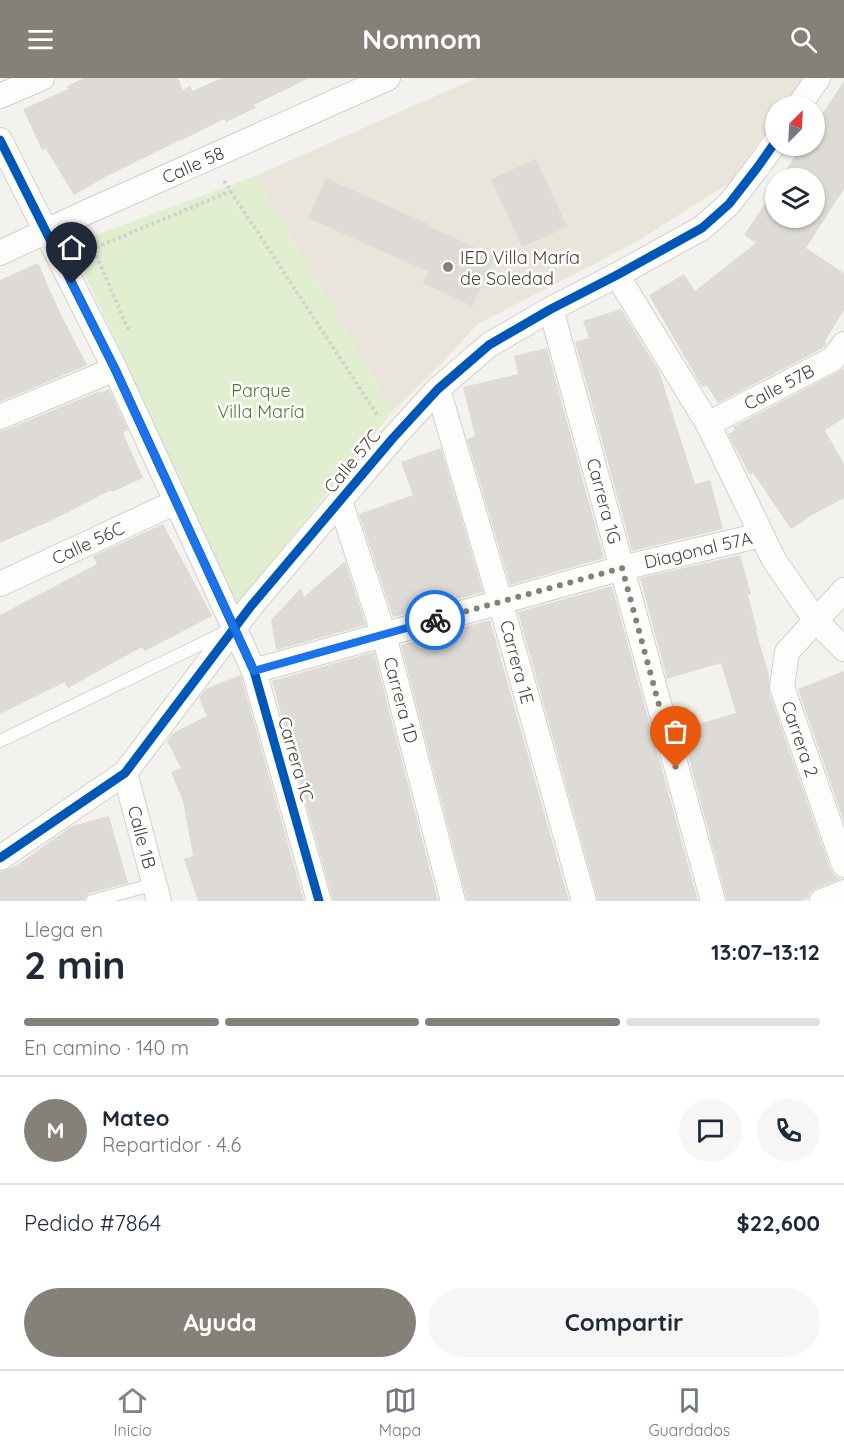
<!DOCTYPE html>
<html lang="es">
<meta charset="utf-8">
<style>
body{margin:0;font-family:Quicksand,sans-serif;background:#f6f6f7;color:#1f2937;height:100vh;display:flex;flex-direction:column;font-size:22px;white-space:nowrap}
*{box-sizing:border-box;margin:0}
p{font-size:20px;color:#747a83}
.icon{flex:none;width:33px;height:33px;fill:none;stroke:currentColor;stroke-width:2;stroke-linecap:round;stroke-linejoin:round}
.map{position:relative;height:823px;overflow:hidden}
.drawer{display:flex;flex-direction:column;background:#fff;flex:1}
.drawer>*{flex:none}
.needle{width:39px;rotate:24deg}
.tools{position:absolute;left:765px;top:18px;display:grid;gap:12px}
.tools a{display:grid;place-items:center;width:60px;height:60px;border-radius:50%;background:#fff;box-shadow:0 2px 4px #0004;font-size:30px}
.pin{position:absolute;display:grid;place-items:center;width:51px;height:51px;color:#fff;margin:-62px -26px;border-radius:50% 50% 50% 0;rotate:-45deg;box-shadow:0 0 6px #0007}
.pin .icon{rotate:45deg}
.courier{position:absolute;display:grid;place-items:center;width:60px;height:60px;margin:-30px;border:4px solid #1a73e8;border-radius:50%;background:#fff;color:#222;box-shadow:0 2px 8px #0007}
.head em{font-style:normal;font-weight:800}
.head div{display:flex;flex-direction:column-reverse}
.head{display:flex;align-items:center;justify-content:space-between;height:102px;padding:0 24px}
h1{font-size:39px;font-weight:800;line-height:45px}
.bar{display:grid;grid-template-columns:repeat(4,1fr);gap:9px 6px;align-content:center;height:72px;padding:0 24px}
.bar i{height:8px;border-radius:4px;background:#e0e1e3}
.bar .current{background:#868178}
.bar p{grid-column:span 4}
.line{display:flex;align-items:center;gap:15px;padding:0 24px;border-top:2px solid #e0e1e3}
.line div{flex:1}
.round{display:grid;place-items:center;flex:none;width:63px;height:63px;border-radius:32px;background:#f6f6f7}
.primary-button{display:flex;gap:12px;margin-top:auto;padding:12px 24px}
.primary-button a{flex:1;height:69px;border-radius:36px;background:#868178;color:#fff;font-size:24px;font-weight:800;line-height:69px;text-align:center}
.primary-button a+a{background:#f6f6f7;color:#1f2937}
header{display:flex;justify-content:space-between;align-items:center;height:78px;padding:0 24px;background:#868178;color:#fff;font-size:27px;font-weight:800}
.tab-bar{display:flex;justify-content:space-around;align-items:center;height:84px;border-top:2px solid #e0e1e3;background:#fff;font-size:16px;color:#747a83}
.tab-bar a{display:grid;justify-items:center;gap:3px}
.tab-bar .current{color:#868178}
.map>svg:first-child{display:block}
.education{fill:#eae5da}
.green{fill:#e1eecf}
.building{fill:#dedbd6}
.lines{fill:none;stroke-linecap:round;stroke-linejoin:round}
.lane-casing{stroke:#d2d0cb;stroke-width:14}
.street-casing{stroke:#d2d0cb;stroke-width:26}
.path{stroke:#d3d2cc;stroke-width:4;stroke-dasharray:3 3;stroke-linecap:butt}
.lane{stroke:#fdfdfc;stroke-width:12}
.street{stroke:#fdfdfc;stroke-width:24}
.cycleway-casing{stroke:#fff;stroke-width:13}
.cycleway{stroke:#0057b8;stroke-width:9}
.done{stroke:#868178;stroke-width:6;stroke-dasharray:0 10.8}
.route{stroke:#1a73e8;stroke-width:8}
.poi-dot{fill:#868178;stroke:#fff;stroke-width:2}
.labels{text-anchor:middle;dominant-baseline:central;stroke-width:5;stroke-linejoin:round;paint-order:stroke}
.street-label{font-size:18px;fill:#4b4439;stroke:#fff}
.poi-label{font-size:18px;fill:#4b4439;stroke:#fff;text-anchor:start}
.park-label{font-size:18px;fill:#4a7f2a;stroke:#fff}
</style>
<header><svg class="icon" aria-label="menu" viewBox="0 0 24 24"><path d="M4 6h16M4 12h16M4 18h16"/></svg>Nomnom<svg class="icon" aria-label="search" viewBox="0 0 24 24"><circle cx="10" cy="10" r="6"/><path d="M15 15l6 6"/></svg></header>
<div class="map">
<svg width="844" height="823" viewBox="0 0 844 823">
<rect width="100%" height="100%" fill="#f4f2ee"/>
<polygon class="education" points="476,0 803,0 784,28 776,28 775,40 731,104 636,164 478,246 440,287 393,333 255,98"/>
<polygon class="green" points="255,98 393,333 237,527 71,166"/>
<g class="building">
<polygon points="84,0 178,0 183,12 190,8 193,13 221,0 309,0 254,27 256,30 226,44 224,41 180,63 180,62 107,98 74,117 46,71 42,72 23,31 68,11 67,8"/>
<polygon points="844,3 844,111 806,170 844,195 844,232 825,263 827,266 823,270 718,325 707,308 702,309 649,217 684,196 695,213 756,165 744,157 776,109 776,140 814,140 814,100 780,100 802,68 814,68 814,48"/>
<polygon points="536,81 567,149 522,169 491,101"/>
<polygon points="326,100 428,146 428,148 495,179 472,228 423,205 429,194 308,140"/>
<polygon points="38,185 60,235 87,287 0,324 0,202"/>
<polygon points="621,231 659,293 695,406 710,402 723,451 632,473 575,264 589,260 583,243"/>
<polygon points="547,270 604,480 510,507 467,361 475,358 463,309 518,296 514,278"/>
<polygon points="843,291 844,293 844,340 825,352 844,386 844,420 812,437 791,451 753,395 750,397 728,356 735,352 733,349"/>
<polygon points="109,311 128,352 123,355 143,400 112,414 111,412 50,443 0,465 0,353 5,352 100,313 101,315"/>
<polygon points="441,370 483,514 393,539 359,436 413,417 401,384"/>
<polygon points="163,446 212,538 145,573 142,569 68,610 65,604 0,636 0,537 97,486 93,478"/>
<polygon points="740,477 751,516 748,517 757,552 756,553 769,597 769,614 831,792 834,797 840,801 817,810 811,814 808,820 801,823 727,823 681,651 736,635 721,585 667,601 640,500"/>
<polygon points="345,483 366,547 276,572 271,542 301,510 304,519"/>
<polygon points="612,508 698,823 598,823 518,534"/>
<polygon points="490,542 569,823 467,823 401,567"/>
<polygon points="374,574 438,823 333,823 272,603"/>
<polygon points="844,593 844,744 798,611"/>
<polygon points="240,597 241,598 304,823 198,823 184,781 193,778 183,723 171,694 181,690 167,663 173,655 207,638 199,620 206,611"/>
<polygon points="109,738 128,805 90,815 86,818 84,823 0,823 0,794 17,787 72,748"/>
</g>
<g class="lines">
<defs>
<g id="lane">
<polyline points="0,663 226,554"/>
<polyline points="92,823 155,806"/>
</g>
<g id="street">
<polyline points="0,18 42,0"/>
<polyline points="799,28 818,0"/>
<polyline points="0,62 115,291 254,593 319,823"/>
<polyline points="0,175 78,138 388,0"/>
<polyline points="617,197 708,346 774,482 816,543 844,571"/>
<polyline points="551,231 713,823"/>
<polyline points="438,311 500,523 584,823"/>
<polyline points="0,339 115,291"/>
<polyline points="708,346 833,281 844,266"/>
<polyline points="340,423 384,557 453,823"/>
<polyline points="0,506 176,424"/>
<polyline points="844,512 787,574 782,609 844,787"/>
<polyline points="254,593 622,490 761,457"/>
<polyline points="125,695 159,823"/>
<polyline points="0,780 125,695 251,528 393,360 438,311 489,267 551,231 617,197 702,150 729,126 757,90 776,63"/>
<polyline points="822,823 844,814"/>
</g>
</defs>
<use href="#lane" class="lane-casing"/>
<use href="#street" class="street-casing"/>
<g class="path">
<polyline points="224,103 378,338"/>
<polyline points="89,161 129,253"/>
<polyline points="85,174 231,113"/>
</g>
<use href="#lane" class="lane"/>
<use href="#street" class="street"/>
<defs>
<g id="cycleway">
<polyline points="0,62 115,291 254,593 319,823"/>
<polyline points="0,780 125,695 251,528 393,360 438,311 489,267 551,231 617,197 702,150 729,126 757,90 776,63"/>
</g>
</defs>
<use href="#cycleway" class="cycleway-casing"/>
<use href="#cycleway" class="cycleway"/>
</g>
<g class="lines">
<polyline class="done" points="435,542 622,490 676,690"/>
<polyline class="route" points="72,206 115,291 254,593 435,542"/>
</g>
<circle class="poi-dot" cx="448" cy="189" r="6"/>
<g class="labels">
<g class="street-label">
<text transform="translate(193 87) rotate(-24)">Calle 58</text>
<text transform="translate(779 309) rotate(-28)">Calle 57B</text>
<text transform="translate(352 383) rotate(-50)">Calle 57C</text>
<text transform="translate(604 423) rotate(75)">Carrera 1G</text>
<text transform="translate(88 465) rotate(-25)">Calle 56C</text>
<text transform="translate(698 472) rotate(-13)">Diagonal 57A</text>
<text transform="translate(517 584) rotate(75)">Carrera 1E</text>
<text transform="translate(401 622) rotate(75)">Carrera 1D</text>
<text transform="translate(800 661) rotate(71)">Carrera 2</text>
<text transform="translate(296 681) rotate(74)">Carrera 1C</text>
<text transform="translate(142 759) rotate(75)">Calle 1B</text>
</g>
<g class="poi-label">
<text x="460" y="179">IED Villa María<tspan x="460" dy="21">de Soledad</tspan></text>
</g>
<g class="park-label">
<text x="261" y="312">Parque<tspan x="261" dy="21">Villa María</tspan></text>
</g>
</g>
</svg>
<div class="tools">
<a><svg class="needle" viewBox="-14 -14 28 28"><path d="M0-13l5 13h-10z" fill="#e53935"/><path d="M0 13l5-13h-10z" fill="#747a83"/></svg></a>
<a><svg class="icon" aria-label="layers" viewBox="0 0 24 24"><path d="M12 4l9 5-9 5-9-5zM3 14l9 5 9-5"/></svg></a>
</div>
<div class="pin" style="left:676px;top:690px;background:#ea580c"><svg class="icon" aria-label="bag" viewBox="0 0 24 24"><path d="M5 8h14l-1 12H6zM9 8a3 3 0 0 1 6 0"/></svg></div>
<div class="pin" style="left:72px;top:206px;background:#1f2937"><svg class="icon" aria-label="home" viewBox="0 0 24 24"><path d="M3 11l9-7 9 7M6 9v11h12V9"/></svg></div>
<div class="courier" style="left:435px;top:542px"><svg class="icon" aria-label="bike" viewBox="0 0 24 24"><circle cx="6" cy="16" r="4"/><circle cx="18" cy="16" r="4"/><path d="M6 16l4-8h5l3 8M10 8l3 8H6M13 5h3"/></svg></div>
</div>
<section class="drawer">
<div class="head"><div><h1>2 min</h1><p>Llega en</p></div><em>13:07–13:12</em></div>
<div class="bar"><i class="current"></i><i class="current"></i><i class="current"></i><i></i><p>En camino · 140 m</p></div>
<div class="line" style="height:108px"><b class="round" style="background:#868178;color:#fff">M</b><div><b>Mateo</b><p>Repartidor · 4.6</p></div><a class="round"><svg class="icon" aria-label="chat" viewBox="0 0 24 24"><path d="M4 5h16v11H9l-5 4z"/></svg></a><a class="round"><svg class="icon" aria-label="phone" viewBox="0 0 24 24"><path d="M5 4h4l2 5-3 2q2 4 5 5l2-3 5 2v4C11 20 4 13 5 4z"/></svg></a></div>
<div class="line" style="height:78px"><div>Pedido #7864</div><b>$22,600</b></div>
<div class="primary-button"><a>Ayuda</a><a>Compartir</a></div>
</section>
<nav class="tab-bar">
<a class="current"><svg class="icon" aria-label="home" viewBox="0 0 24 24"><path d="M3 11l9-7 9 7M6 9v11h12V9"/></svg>Inicio</a>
<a><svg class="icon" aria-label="map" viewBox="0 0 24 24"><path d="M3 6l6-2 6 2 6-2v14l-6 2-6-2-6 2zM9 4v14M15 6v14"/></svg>Mapa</a>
<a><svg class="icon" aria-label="saved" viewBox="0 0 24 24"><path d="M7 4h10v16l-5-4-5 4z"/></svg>Guardados</a>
</nav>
